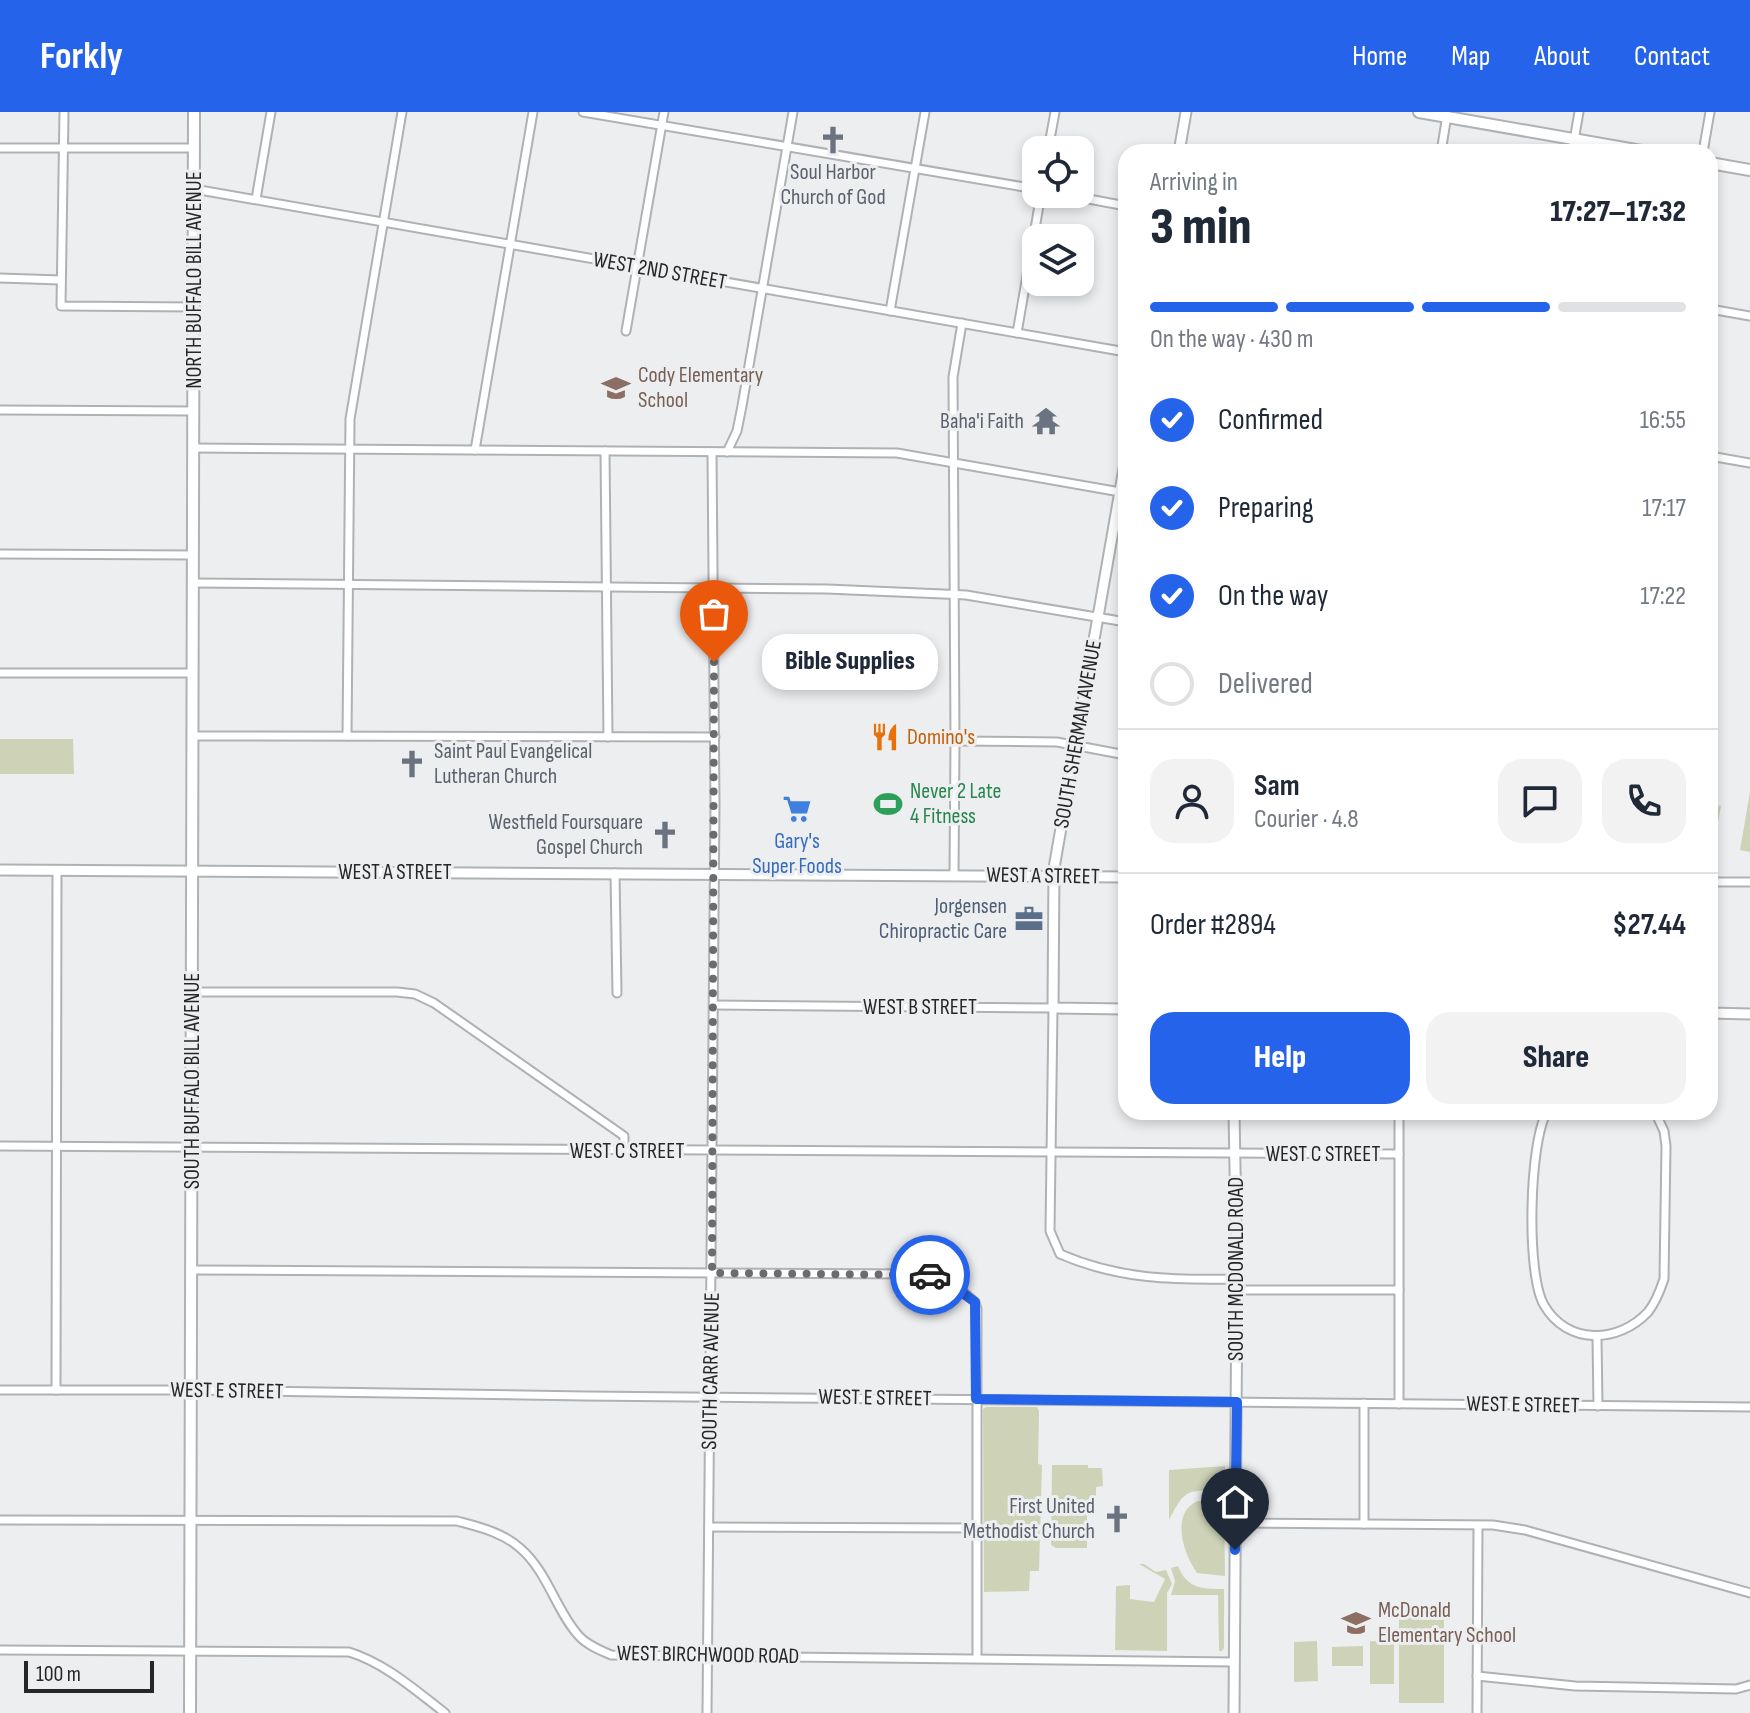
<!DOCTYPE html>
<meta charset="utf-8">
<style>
body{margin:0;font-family:"Sofia Sans Condensed",sans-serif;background:#f2f2f3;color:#1f2937;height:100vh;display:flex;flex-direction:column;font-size:30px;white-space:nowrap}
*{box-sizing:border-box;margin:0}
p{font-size:26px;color:#747a83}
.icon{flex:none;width:44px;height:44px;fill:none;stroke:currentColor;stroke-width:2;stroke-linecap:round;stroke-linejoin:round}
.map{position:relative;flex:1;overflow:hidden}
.drawer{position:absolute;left:1118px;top:32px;width:600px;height:976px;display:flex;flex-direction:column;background:#fff;border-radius:24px;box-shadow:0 4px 12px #0003}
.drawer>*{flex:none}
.controls{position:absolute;left:1022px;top:24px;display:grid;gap:16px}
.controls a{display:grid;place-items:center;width:72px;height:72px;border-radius:16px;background:#fff;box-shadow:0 4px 12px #0003;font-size:40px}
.scale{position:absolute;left:24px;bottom:20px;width:130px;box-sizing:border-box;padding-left:8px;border:4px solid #252626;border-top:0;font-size:22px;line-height:28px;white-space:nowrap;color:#252626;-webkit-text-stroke:6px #eceef0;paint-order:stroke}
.pin{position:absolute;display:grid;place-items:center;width:68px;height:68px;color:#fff;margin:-82px -34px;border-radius:50% 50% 50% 0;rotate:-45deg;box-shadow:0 0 8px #0007}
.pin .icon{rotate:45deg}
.courier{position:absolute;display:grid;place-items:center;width:80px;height:80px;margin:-40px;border:6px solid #2563eb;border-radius:50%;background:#fff;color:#222;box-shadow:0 2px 10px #0007}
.bubble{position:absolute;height:56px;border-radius:24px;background:#fff;box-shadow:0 4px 12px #0003;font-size:26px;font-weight:800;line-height:56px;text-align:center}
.headline em{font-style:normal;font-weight:800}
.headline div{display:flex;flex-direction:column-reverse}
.headline{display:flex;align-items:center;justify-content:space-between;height:136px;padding:0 32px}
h1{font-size:52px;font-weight:800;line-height:60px}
.bar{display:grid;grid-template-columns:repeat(4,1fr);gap:12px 8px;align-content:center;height:96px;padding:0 32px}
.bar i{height:10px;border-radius:6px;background:#e0e1e3}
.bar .selected{background:#2563eb}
.bar p{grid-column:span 4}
.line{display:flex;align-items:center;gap:20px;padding:0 32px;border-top:2px solid #e0e1e3}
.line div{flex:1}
.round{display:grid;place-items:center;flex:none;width:84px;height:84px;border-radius:24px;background:#f2f2f3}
ol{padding:0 32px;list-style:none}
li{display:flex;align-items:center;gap:24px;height:88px}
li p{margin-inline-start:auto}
li .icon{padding:8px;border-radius:50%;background:#2563eb;color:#fff;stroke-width:4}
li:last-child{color:#747a83}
li i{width:44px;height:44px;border:4px solid #e0e1e3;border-radius:50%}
.primary-button{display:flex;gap:16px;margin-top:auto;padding:16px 32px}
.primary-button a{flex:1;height:92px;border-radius:24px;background:#2563eb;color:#fff;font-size:32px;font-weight:800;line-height:92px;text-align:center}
.primary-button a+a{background:#f2f2f3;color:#1f2937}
header{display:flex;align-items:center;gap:48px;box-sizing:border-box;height:112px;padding:0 40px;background:#2563eb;color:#fff}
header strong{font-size:38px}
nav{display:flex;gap:44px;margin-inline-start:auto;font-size:28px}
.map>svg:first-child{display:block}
.green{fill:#ced3b8}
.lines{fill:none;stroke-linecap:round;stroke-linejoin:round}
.minor-casing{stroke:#afb2b4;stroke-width:11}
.tertiary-casing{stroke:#afb2b4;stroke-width:13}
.secondary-casing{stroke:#afb2b4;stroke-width:14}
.minor{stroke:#fff;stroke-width:7}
.tertiary{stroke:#fff;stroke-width:9}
.secondary{stroke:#fff;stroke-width:10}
.done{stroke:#6b6c6d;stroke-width:8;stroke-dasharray:0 14.4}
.route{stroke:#2563eb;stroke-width:10}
.labels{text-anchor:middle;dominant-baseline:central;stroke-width:6;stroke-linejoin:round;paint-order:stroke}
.worship-label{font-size:22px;fill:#5b616d;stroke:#eceef0;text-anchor:end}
.street-label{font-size:22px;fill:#252626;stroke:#eceef0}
.education-label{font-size:22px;fill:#785e54;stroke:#eceef0;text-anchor:start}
.food-label{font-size:22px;fill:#c56008;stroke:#eceef0;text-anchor:start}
.leisure-label{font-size:22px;fill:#27864d;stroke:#eceef0;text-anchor:start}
.shop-label{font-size:22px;fill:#366cbe;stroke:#eceef0}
.service-label{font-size:22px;fill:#4e5e75;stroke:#eceef0;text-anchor:end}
</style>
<header>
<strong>Forkly</strong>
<nav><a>Home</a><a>Map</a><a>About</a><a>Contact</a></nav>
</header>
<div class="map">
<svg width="1750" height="1601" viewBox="0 0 1750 1601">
<rect width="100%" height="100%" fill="#eceef0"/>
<g class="green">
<polygon points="0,627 73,627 74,662 0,662"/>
<polygon points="1750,680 1750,740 1740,738"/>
<polygon points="1710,692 1721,694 1710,754"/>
<polygon points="986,1295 1037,1295 1039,1299 1038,1352 1042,1353 1039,1459 1030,1459 1029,1479 984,1480 983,1297"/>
<polygon points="1052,1353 1088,1353 1088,1356 1102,1356 1103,1374 1096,1375 1096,1401 1087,1402 1087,1436 1056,1436 1051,1433"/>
<path d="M1225 1354V1378C1185 1379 1186 1376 1169 1408V1358Z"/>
<path d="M1198 1389H1224L1225 1464 1197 1461C1183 1442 1170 1400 1198 1389Z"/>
<polygon points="1139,1452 1144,1452 1156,1460 1166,1458 1172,1472 1167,1481 1167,1539 1115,1538 1116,1474 1130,1473 1130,1487 1154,1490 1165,1467"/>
<path d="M1178 1454C1187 1477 1203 1477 1224 1477V1536L1222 1539H1219L1218 1483H1171L1175 1469 1171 1456Z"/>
<polygon points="1444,1505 1444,1591 1399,1591 1399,1506"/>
<polygon points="1317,1529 1318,1569 1294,1570 1294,1530"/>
<polygon points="1370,1529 1394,1530 1394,1572 1370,1572"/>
<polygon points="1363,1534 1363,1554 1332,1554 1332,1535"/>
</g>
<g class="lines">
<defs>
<g id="minor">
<polyline points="64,0 61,194 194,195"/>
<polyline points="583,0 1036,77"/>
<polyline points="0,36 194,36"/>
<polyline points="1048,38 1055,0"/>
<polyline points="1441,40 1447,3"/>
<polyline points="1572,40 1579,0"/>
<polyline points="1703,40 1710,0"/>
<polyline points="194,77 1126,240"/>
<polyline points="1062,82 1126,94"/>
<polyline points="256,87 271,0"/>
<polyline points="0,166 61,168"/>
<polyline points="1710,197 1750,204"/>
<polyline points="890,199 925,0"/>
<polyline points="626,219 664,0"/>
<polyline points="1017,221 1041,82"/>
<polyline points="0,298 193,299"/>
<polyline points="193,336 897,341 1126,381"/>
<polyline points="475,338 533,0"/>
<polyline points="605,339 608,625"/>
<polyline points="727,340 737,319 742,294 793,0"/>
<polyline points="1710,344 1750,351"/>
<polyline points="0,442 193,443"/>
<polyline points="193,471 827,477 966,483 1126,510"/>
<polyline points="0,561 193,561"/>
<polyline points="193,624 715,625"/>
<polyline points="347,624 350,307 402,0"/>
<polyline points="955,629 1057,630 1126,643"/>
<polyline points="615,761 617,881"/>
<polyline points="954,763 955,629 953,265 962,211"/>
<polyline points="1710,770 1750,770"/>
<polyline points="192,880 397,880 415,882 434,891 624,1024 624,1038"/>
<path d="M714 893 1053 896 1050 1119 1060 1142C1120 1168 1174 1168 1237 1167"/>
<polyline points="1399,1000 1399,1292"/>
<path d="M1547 1000C1529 1030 1526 1163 1544 1193 1567 1233 1618 1232 1648 1200 1656 1190 1660 1179 1664 1167L1666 1034 1664 1019 1655 1000"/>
<polyline points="0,1034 1399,1042"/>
<path d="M192 1158 918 1162C942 1163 957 1174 975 1190L977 1197V1546"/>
<polyline points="1237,1178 1399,1178"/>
<polyline points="1597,1225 1598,1294"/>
<polyline points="0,1278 191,1278 585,1284 1750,1295"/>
<polyline points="56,1278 57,758"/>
<path d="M0 1408 457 1409C479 1415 502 1420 520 1436 548 1460 556 1499 579 1524 587 1533 600 1538 611 1543L1234 1550"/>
<polyline points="1235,1411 1493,1413 1525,1418 1750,1481"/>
<polyline points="1364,1412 1364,1291"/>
<polyline points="709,1415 975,1416"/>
<path d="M0 1538 349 1540C385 1551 415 1578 445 1601"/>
<polyline points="1477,1564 1575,1574 1736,1577 1750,1573"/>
<polyline points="707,1601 715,693 712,341"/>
<polyline points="1477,1601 1478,1414"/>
</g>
<g id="tertiary">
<polyline points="1179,40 1186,0"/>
<polyline points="1126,345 1054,756 1053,896 1126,897"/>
<polyline points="0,758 1126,765"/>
<polyline points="1710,901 1750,902"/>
<polyline points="1234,1601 1237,1167 1234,1000"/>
</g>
<g id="secondary">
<polyline points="1419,0 1647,40"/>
<polyline points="1710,51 1750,58"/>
<polyline points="190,1601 194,0"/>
</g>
</defs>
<use href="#minor" class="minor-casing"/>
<use href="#tertiary" class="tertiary-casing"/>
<use href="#secondary" class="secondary-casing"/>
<use href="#minor" class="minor"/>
<use href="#tertiary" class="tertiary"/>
<use href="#secondary" class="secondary"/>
</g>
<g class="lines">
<polyline class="done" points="714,550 712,1161 930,1163"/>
<polyline class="route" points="930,1163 944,1167 975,1190 976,1287 1237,1290 1235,1438"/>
</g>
<defs>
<symbol id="church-bare" viewBox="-9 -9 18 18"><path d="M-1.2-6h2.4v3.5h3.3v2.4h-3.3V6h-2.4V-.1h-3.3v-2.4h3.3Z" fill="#6b7280" stroke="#eceef0" stroke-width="2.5" paint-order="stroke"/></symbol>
<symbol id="school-bare" viewBox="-9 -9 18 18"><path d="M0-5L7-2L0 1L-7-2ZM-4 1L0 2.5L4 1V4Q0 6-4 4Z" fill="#8d6e63" stroke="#eceef0" stroke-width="2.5" paint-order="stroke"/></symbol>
<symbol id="temple-bare" viewBox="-9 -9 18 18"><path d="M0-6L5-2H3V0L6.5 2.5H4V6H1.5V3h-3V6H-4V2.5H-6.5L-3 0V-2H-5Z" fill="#6b7280" stroke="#eceef0" stroke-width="2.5" paint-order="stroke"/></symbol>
<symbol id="restaurant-bare" viewBox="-9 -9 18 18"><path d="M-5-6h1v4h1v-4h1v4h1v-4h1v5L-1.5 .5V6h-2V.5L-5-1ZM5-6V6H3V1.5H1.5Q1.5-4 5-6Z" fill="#e8710a" stroke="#eceef0" stroke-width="2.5" paint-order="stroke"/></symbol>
<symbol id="stadium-bare" viewBox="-9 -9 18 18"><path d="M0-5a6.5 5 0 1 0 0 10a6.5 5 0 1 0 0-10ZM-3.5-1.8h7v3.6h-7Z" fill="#2e9e5b" stroke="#eceef0" stroke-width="2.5" paint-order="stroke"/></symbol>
<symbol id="supermarket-bare" viewBox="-9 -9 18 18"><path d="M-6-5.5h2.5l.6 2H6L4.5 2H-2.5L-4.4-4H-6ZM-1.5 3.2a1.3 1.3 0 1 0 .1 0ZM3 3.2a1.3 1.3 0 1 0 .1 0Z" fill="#3f7fe0" stroke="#eceef0" stroke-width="2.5" paint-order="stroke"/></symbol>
<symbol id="office-bare" viewBox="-9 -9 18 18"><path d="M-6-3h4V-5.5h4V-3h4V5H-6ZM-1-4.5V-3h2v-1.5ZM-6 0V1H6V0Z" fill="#5c6f8a" stroke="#eceef0" stroke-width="2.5" paint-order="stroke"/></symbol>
</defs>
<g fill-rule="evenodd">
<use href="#church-bare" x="813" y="8" width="40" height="40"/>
<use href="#school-bare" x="596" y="256" width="40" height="40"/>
<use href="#temple-bare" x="1026" y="289" width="40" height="40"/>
<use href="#restaurant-bare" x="865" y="605" width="40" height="40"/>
<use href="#church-bare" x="392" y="632" width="40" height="40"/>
<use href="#stadium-bare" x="868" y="672" width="40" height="40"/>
<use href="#supermarket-bare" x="777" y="677" width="40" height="40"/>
<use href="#church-bare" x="645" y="703" width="40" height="40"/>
<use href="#office-bare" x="1009" y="787" width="40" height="40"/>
<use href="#church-bare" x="1097" y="1387" width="40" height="40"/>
<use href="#school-bare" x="1336" y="1491" width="40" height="40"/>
</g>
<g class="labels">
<g class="worship-label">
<text x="833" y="60" text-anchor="middle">Soul Harbor<tspan x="833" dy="25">Church of God</tspan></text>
<text x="1024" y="309">Baha'i Faith</text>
<text x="434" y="639" text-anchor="start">Saint Paul Evangelical<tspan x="434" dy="25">Lutheran Church</tspan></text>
<text x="643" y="710">Westfield Foursquare<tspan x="643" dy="25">Gospel Church</tspan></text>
<text x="1095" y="1394">First United<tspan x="1095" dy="25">Methodist Church</tspan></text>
</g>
<g class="street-label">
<text transform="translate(660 159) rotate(10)">WEST 2ND STREET</text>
<text transform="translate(194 168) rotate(-90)">NORTH BUFFALO BILL AVENUE</text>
<text transform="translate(1078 622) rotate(-80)">SOUTH SHERMAN AVENUE</text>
<text x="395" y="760">WEST A STREET</text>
<text transform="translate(1043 764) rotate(1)">WEST A STREET</text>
<text x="920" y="895">WEST B STREET</text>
<text transform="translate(192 969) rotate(-90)">SOUTH BUFFALO BILL AVENUE</text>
<text x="627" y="1039">WEST C STREET</text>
<text x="1323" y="1042">WEST C STREET</text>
<text transform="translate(1236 1157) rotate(-90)">SOUTH MCDONALD ROAD</text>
<text transform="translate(711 1259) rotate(-89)">SOUTH CARR AVENUE</text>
<text transform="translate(227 1279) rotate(1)">WEST E STREET</text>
<text transform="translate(875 1286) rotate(1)">WEST E STREET</text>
<text transform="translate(1523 1293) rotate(1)">WEST E STREET</text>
<text transform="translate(708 1543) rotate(1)">WEST BIRCHWOOD ROAD</text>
</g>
<g class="education-label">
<text x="638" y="263">Cody Elementary<tspan x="638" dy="25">School</tspan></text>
<text x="1378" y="1498">McDonald<tspan x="1378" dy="25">Elementary School</tspan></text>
</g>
<g class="food-label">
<text x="907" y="625">Domino's</text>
</g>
<g class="leisure-label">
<text x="910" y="679">Never 2 Late<tspan x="910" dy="25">4 Fitness</tspan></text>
</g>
<g class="shop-label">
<text x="797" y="729">Gary's<tspan x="797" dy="25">Super Foods</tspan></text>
</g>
<g class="service-label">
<text x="1007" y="794">Jorgensen<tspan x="1007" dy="25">Chiropractic Care</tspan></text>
</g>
</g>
</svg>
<div class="controls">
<a><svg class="icon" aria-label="locate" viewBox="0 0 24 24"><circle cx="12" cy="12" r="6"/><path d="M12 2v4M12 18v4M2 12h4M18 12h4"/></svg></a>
<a><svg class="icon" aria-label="layers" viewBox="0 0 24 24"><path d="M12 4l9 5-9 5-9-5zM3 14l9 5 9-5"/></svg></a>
</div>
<div class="scale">100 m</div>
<div class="pin" style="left:714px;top:550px;background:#ea580c"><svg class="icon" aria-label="bag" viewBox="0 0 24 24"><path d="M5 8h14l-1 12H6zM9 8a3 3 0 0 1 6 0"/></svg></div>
<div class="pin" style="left:1235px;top:1438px;background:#1f2937"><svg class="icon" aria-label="home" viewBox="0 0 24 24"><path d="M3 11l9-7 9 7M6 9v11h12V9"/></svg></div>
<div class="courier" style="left:930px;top:1163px"><svg class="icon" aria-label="car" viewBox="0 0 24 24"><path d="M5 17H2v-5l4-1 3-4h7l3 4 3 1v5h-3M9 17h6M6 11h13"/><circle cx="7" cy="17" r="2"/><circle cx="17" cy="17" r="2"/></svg></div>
<div class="bubble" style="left:762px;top:522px;width:176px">Bible Supplies</div>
<section class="drawer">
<div class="headline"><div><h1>3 min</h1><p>Arriving in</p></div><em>17:27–17:32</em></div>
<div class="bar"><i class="selected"></i><i class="selected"></i><i class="selected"></i><i></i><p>On the way · 430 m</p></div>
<ol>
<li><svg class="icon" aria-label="check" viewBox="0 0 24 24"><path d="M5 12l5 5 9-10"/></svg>Confirmed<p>16:55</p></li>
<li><svg class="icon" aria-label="check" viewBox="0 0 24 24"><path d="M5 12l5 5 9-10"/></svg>Preparing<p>17:17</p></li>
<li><svg class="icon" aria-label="check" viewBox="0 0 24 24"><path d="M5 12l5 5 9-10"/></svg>On the way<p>17:22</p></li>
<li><i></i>Delivered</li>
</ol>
<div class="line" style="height:144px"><a class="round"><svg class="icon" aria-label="person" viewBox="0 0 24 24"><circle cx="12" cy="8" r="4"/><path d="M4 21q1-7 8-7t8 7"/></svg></a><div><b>Sam</b><p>Courier · 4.8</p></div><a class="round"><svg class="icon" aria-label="chat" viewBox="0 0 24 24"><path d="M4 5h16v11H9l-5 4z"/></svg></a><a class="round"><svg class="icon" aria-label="phone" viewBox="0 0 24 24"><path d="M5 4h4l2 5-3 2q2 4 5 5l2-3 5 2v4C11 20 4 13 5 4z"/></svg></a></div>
<div class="line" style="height:104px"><div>Order #2894</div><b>$27.44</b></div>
<div class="primary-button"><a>Help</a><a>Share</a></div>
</section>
</div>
